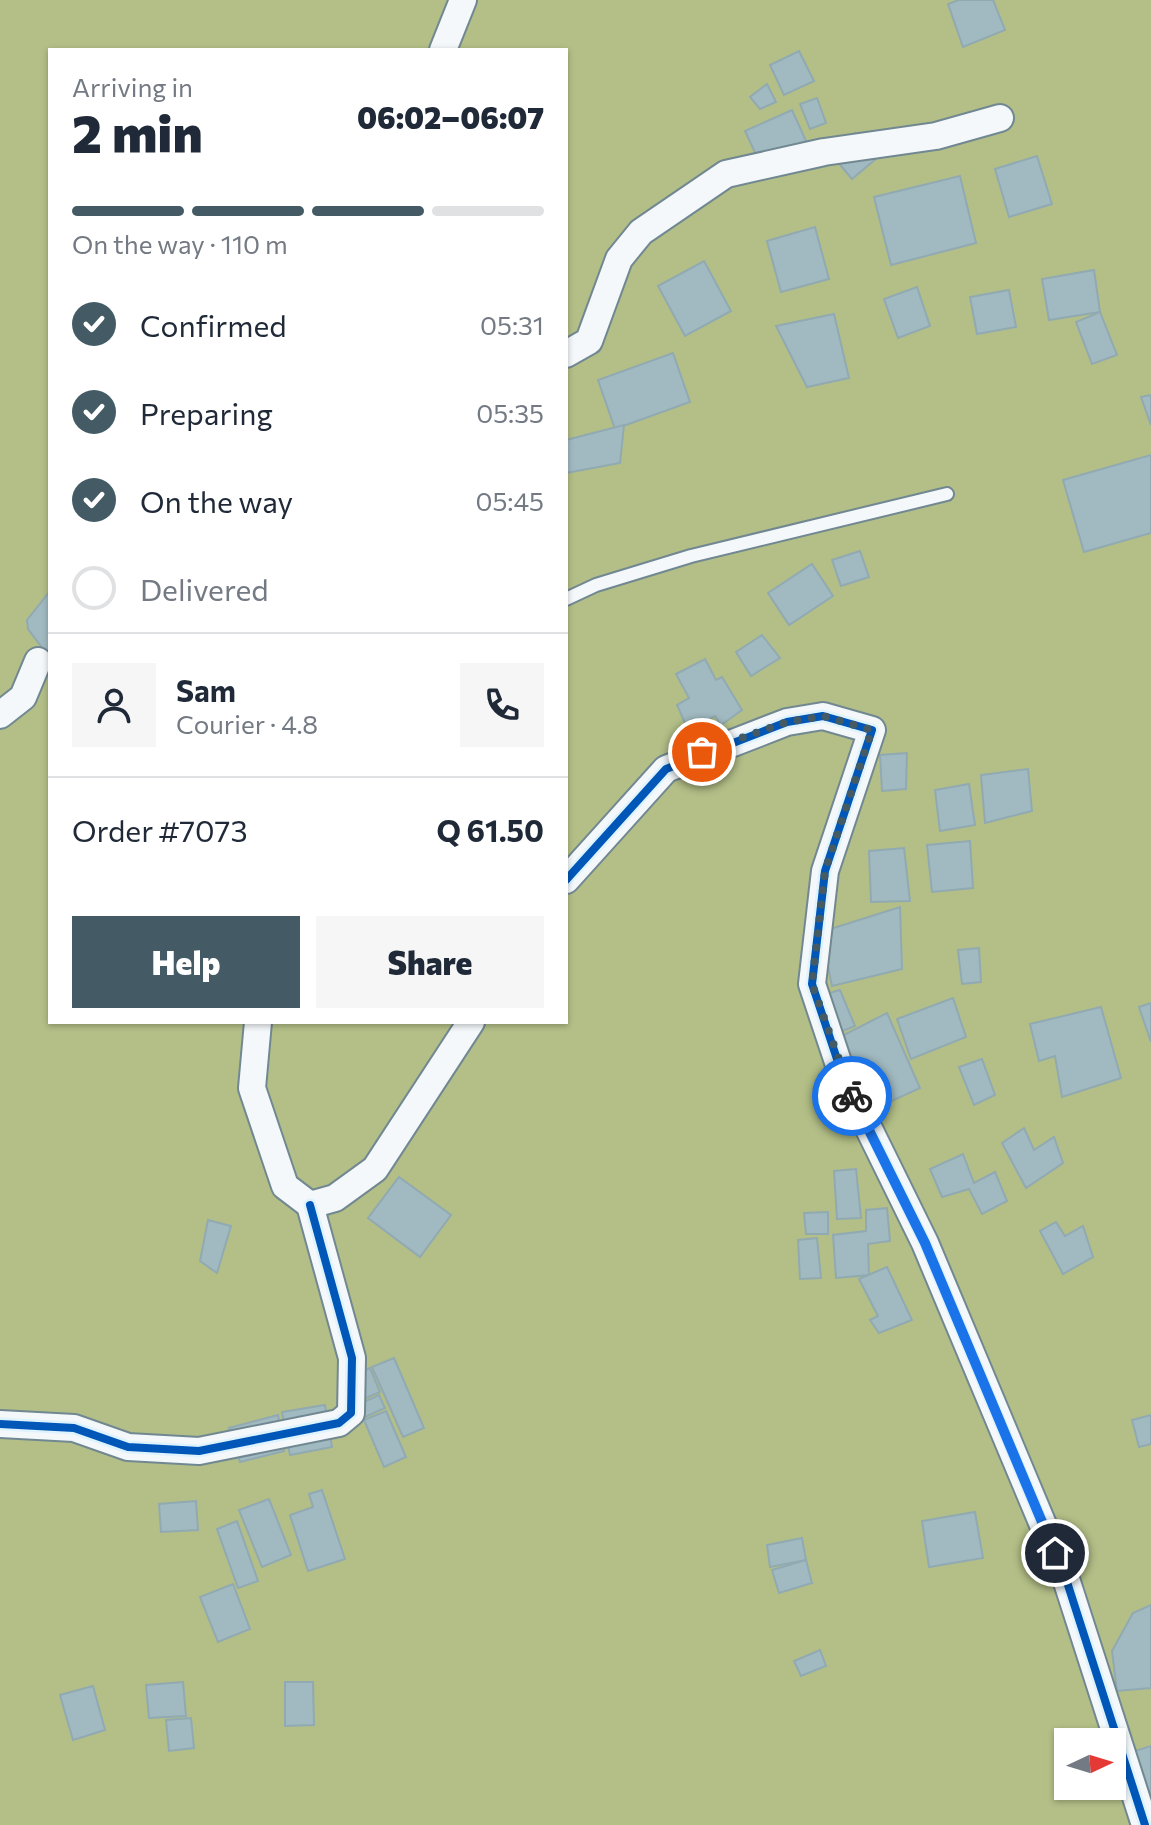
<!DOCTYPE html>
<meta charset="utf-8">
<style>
body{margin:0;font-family:Commissioner,sans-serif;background:#f6f6f7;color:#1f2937;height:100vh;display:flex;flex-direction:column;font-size:30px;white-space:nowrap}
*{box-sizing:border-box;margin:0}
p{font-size:26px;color:#747a83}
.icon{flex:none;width:44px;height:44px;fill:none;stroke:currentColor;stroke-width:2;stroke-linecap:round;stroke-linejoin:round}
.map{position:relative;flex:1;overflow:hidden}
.drawer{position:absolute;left:48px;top:48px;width:520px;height:976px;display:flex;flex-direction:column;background:#fff;border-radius:0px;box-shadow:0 2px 6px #0004}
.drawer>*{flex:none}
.needle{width:52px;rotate:86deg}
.fabs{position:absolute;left:1054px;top:1728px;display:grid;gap:16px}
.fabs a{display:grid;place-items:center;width:72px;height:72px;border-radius:0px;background:#fff;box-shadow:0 2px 6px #0004;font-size:40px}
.pin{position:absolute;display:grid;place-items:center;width:68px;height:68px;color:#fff;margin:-34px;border:4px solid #fff;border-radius:50%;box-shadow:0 2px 8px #0007}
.courier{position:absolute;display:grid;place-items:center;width:80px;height:80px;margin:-40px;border:6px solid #1a73e8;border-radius:50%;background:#fff;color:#222;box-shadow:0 2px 10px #0007}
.summary em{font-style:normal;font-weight:800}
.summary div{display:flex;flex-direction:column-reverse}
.summary{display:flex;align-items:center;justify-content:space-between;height:136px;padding:0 24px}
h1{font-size:52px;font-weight:800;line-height:60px}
.bar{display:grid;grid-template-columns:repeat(4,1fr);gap:12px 8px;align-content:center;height:96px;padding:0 24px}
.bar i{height:10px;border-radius:6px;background:#e0e1e3}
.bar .active{background:#445b65}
.bar p{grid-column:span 4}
.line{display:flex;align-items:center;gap:20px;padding:0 24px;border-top:2px solid #e0e1e3}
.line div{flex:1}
.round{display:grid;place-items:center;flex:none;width:84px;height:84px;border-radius:0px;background:#f6f6f7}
ol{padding:0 24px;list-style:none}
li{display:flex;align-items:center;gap:24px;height:88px}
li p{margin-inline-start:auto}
li .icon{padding:8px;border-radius:50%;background:#445b65;color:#fff;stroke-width:4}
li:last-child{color:#747a83}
li i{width:44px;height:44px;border:4px solid #e0e1e3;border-radius:50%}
.primary-button{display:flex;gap:16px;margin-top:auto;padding:16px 24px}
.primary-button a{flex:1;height:92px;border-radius:0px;background:#445b65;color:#fff;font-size:32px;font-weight:800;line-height:92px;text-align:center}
.primary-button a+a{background:#f6f6f7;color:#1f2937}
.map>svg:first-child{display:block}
.green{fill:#b3bf87;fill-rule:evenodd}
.building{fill:#a1bac1;stroke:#91aab2;stroke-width:2}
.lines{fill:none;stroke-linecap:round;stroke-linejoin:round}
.service-casing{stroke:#718892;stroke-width:16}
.minor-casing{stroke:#718892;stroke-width:30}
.service{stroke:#f4f8fa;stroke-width:12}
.minor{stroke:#f4f8fa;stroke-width:26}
.cycleway-casing{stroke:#def3fd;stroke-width:13}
.cycleway{stroke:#0057b8;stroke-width:8}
.done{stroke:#445b65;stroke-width:8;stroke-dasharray:0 14.4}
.route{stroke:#1a73e8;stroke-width:10}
</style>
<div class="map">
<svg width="1151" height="1825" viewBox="0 0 1151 1825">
<rect width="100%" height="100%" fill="#b4d1de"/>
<path class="green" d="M0 0H1151V1825H0ZM50 50H566V1022H50ZM1068 1742H1112V1786H1068Z"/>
<g class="building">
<polygon points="959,0 993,0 1005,30 963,47 948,4"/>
<polygon points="799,51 814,81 784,95 770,65"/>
<polygon points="767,84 776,102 760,109 750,97"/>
<polygon points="817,98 826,123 810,129 800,104"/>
<polygon points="792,110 812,154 766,176 745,131"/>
<polygon points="855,133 877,158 852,179 831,154"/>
<polygon points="1037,156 1052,204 1009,217 995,169"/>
<polygon points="960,176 976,243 891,265 874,197"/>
<polygon points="815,227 829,279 781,292 767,241"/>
<polygon points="704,261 731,311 685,336 658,286"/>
<polygon points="1094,270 1100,312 1049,320 1042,279"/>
<polygon points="917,287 930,326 898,338 884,299"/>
<polygon points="1009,290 1016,327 977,334 970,297"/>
<polygon points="1100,312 1117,355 1092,364 1076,322"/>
<polygon points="834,314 849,378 807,387 776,326"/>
<polygon points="673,353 690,402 615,429 598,380"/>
<polygon points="1151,395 1151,425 1141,397"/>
<polygon points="624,425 620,463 566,473 566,440"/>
<polygon points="1151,455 1151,533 1084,552 1063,480"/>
<polygon points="860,551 869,577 841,586 832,560"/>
<polygon points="812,564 833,596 789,625 768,593"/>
<polygon points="50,591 50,658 28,629 27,620"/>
<polygon points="762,635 780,658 751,676 736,652"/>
<polygon points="705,659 716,680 722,677 742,710 721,725 715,716 688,730 677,705 689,698 676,674"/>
<polygon points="907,753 906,789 882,791 880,755"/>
<polygon points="1028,769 1032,811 985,823 981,775"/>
<polygon points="969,784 975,825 940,831 935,790"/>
<polygon points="970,841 973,888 932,892 927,845"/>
<polygon points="904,848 910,901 871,902 869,851"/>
<polygon points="900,907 902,969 832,986 821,932"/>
<polygon points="979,948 981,982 962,984 958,950"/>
<polygon points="840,990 855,1026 838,1033 823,995"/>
<polygon points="953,998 966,1037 911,1059 897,1019"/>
<polygon points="1151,1003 1151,1042 1139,1007"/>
<polygon points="1101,1007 1121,1078 1062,1097 1055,1056 1039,1061 1030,1024"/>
<polygon points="887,1013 920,1088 872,1110 840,1037"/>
<polygon points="982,1059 995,1095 974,1105 959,1067"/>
<polygon points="1024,1128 1034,1150 1054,1137 1063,1163 1026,1188 1002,1143"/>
<polygon points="963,1154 974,1183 995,1172 1007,1201 982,1214 969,1189 942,1197 930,1169"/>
<polygon points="856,1169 861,1218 837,1219 834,1171"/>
<polygon points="399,1177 451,1215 420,1257 368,1218"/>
<polygon points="887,1208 890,1241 868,1244 869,1275 836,1278 833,1235 866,1231 866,1210"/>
<polygon points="828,1212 828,1234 806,1234 804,1213"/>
<polygon points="208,1220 231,1226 217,1273 200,1261"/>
<polygon points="1056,1222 1065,1236 1083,1226 1093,1257 1063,1274 1040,1231"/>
<polygon points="817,1238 821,1278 800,1279 798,1240"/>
<polygon points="887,1267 912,1320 879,1333 870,1320 878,1316 859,1279"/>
<polygon points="394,1358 424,1428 403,1437 372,1367"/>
<polygon points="370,1368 380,1392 354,1403 344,1379"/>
<polygon points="379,1395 385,1408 363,1418 357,1405"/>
<polygon points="325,1405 332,1447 290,1455 282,1412"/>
<polygon points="386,1411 406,1457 384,1467 364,1420"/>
<polygon points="278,1415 284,1451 240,1462 229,1428"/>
<polygon points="1151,1415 1151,1444 1139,1447 1132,1420"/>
<polygon points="322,1490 345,1559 308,1571 290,1515 313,1507 309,1494"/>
<polygon points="269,1499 291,1555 262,1567 239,1510"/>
<polygon points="196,1501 198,1530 161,1532 159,1504"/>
<polygon points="975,1512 983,1558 929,1567 922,1521"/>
<polygon points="237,1521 258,1581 238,1588 217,1529"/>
<polygon points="802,1538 806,1560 770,1567 767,1545"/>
<polygon points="806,1560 812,1583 779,1593 772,1570"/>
<polygon points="233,1584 250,1629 218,1642 200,1597"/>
<polygon points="1151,1605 1151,1688 1117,1691 1112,1651 1133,1613"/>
<polygon points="820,1650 826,1666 801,1676 794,1661"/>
<polygon points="183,1682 186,1716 149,1718 146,1685"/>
<polygon points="285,1682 313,1682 314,1725 285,1726"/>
<polygon points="93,1686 105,1730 73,1740 60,1695"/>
<polygon points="191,1718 194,1748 169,1751 166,1720"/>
<polygon points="1151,1746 1151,1792 1129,1799 1116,1757"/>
</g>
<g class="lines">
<defs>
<polyline id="service" points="566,599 596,585 691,556 947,494"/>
<g id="minor">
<polyline points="443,50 463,0"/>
<polyline points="566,354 589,341 619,259 641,232 726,174 824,152 936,136 1000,118"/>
<polyline points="0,715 23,697 38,661"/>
<polyline points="566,880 666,769 787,722 823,716 872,730 825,871 812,984 842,1074 925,1243 1067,1582 1145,1825"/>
<polyline points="258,1022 252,1088 285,1186 310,1205 335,1198 375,1169 471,1022"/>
<polyline points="0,1424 74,1428 128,1447 199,1451 339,1423 351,1413 352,1358 310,1205"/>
</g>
</defs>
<use href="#service" class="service-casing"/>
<use href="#minor" class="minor-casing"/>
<use href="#service" class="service"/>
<use href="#minor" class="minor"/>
<defs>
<g id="cycleway">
<polyline points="566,880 666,769 787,722 823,716 872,730 825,871 812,984 842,1074 925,1243 1067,1582 1145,1825"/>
<polyline points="0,1424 74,1428 128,1447 199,1451 339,1423 351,1413 352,1358 310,1205"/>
</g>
</defs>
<use href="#cycleway" class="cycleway-casing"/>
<use href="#cycleway" class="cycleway"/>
</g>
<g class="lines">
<polyline class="done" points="702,752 787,722 823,716 872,730 825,871 812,984 852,1096"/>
<polyline class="route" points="852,1096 925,1243 1055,1553"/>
</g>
</svg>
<div class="fabs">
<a><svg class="needle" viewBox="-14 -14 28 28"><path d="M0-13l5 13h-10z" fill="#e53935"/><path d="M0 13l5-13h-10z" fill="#747a83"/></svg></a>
</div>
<div class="pin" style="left:702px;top:752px;background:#ea580c"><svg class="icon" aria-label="bag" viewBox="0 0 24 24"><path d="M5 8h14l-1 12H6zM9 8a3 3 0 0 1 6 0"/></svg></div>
<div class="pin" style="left:1055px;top:1553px;background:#1f2937"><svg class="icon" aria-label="home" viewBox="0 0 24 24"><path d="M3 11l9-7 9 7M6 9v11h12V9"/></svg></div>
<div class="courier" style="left:852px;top:1096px"><svg class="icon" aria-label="bike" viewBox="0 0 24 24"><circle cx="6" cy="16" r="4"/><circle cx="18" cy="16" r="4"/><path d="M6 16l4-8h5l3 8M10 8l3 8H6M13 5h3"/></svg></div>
<section class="drawer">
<div class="summary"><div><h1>2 min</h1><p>Arriving in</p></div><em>06:02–06:07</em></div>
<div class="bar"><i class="active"></i><i class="active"></i><i class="active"></i><i></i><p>On the way · 110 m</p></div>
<ol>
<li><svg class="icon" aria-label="check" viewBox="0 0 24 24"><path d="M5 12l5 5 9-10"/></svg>Confirmed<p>05:31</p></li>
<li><svg class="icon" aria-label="check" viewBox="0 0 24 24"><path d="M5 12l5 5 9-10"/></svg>Preparing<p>05:35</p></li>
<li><svg class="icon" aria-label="check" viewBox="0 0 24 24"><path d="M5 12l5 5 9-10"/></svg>On the way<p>05:45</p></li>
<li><i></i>Delivered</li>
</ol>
<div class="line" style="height:144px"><a class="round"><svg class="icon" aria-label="person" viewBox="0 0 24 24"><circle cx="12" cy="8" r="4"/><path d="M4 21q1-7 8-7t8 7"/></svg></a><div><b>Sam</b><p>Courier · 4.8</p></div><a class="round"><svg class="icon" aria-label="phone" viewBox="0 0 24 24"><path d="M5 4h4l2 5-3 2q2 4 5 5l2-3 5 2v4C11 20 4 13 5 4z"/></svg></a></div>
<div class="line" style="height:104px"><div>Order #7073</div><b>Q 61.50</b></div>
<div class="primary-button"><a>Help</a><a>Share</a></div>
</section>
</div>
